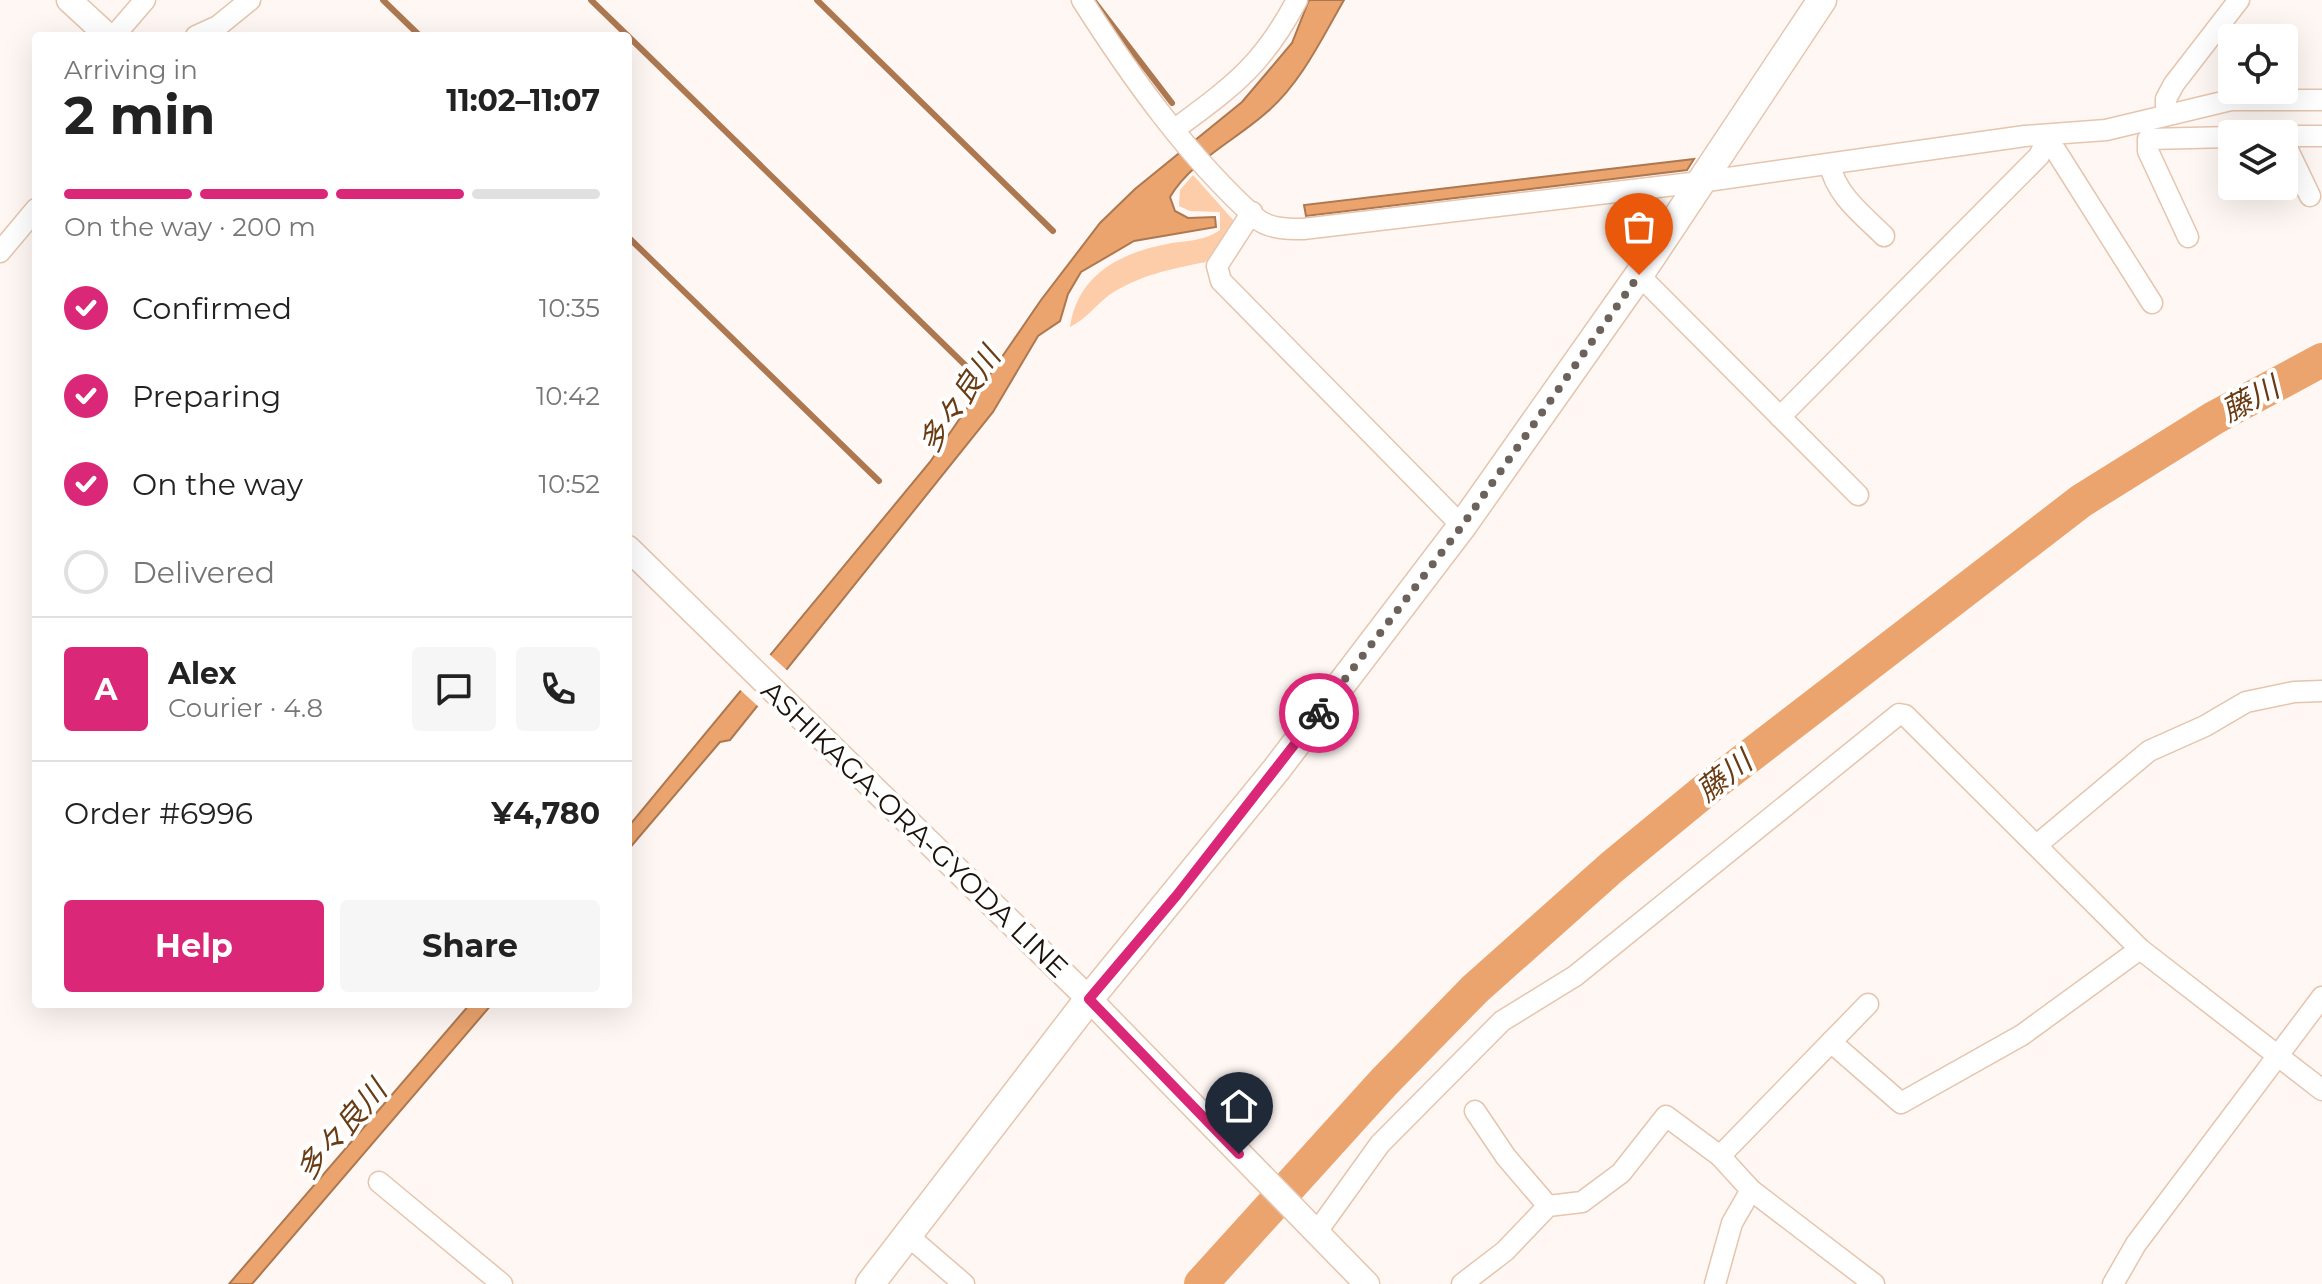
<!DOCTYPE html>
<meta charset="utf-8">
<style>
body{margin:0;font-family:Montserrat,"Noto Sans JP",sans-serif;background:#f6f6f6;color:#222;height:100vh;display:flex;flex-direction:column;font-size:30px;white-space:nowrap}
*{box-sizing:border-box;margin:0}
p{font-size:26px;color:#767676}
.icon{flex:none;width:44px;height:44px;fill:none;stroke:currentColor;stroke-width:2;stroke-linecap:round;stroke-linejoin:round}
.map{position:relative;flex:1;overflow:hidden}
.details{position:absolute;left:32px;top:32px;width:600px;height:976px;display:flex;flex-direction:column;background:#fff;border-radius:8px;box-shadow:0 8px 32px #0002}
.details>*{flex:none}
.tools{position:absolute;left:2218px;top:24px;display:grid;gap:16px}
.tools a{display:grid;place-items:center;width:80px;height:80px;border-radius:8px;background:#fff;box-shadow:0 8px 32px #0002;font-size:40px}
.pin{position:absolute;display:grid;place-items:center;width:68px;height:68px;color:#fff;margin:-82px -34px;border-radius:50% 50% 50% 0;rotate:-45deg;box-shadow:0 0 8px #0007}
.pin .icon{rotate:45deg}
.courier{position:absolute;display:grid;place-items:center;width:80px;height:80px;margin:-40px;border:6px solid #db2777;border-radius:50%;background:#fff;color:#222;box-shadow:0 2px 10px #0007}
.headline em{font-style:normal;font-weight:700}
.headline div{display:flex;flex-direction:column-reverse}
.headline{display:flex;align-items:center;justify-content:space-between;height:136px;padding:0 32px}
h1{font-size:52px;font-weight:700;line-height:60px}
.bar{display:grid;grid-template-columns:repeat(4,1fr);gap:12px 8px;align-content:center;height:96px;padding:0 32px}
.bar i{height:10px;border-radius:6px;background:#e0e0e0}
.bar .selected{background:#db2777}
.bar p{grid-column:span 4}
.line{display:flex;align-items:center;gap:20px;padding:0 32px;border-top:2px solid #e0e0e0}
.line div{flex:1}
.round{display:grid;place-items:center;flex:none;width:84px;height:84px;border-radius:8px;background:#f6f6f6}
ol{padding:0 32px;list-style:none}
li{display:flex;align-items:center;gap:24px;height:88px}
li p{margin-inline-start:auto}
li .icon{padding:8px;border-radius:50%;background:#db2777;color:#fff;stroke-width:4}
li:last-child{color:#767676}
li i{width:44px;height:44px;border:4px solid #e0e0e0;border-radius:50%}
.cta{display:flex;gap:16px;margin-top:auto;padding:16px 32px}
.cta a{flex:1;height:92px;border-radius:8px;background:#db2777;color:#fff;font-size:32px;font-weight:700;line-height:92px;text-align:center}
.cta a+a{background:#f6f6f6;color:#222}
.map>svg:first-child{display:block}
.green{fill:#fdcca8}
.water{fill:#eba46e;stroke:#ad7850;stroke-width:2}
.pier{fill:#fef7f3}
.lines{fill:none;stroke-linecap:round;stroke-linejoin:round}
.stream{stroke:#ad7850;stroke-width:6}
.river{stroke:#eba46e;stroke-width:34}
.minor-casing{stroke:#e5c5ae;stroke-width:23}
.major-casing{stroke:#e5c5ae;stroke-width:27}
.highway-casing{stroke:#e5c5ae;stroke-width:31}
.minor{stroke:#fff;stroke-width:20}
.major{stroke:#fff;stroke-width:24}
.highway{stroke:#fff;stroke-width:28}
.done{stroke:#6c625c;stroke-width:8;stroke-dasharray:0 14.4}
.route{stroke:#db2777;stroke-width:10}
.labels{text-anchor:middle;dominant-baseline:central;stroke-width:8;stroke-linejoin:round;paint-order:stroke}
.street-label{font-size:28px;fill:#1d120a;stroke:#fff}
.water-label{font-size:30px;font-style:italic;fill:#6a3c13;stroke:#fff}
</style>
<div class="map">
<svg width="2322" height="1284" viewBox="0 0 2322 1284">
<rect width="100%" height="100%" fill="#fef7f3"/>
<path class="green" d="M1193 175 1234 221 1206 262C1171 269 1139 275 1109 295 1095 306 1086 319 1070 327 1078 273 1122 252 1172 243 1187 241 1207 240 1220 230V212L1190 211 1179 206 1180 190Z"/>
<g class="water">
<path d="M1309 0H1344C1322 38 1301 83 1267 112 1236 140 1191 161 1170 197L1175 211 1188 218 1215 217 1216 227 1134 241 1081 272 1068 294 1060 321 1038 336 993 412 730 740 720 742 628 850V827L930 462 1041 300 1100 223 1135 189 1242 102 1292 43Z"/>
<polygon points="1694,159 1687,170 1306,216 1304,205"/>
<polygon points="470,1004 492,1004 252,1284 229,1284"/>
</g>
<polygon class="pier" points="768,653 790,673 761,709 738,688"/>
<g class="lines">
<g class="stream">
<polyline points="383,0 420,36"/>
<polyline points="591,0 628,36"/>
<polyline points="817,0 1053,231"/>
<polyline points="1093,0 1172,103"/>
<polyline points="628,36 965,365"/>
<polyline points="628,237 879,481"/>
</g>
<polyline class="river" points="1201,1284 1384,1082 1475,989 1612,867 1708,788 2081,501 2214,418 2322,360"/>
<defs>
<g id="minor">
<path d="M1082 0C1131 77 1188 157 1256 218 1268 229 1288 229 1303 229L1700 182 2025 136 2106 130 2231 100H2322"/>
<polyline points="114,36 145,0"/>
<polyline points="196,36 218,26 250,0"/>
<polyline points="2166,114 2166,99 2174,84 2239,0"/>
<path d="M1175 129C1233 86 1262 66 1297 0"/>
<polyline points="2284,136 2322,136"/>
<polyline points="2287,136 2288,150 2310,196"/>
<polyline points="2047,145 2056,151 2152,303"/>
<path d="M1830 165C1836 195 1863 215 1884 236"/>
<polyline points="1252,212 1217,266 1221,281 1462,526"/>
<polyline points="2188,237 2148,151 2148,139 2232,137"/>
<polyline points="0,252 36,209"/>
<polyline points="1639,275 1858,495"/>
<polyline points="1780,417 2039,156 2049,135"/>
<polyline points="2038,844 2149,751 2205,726 2246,702 2294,692 2322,691"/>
<polyline points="1831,1042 1901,1103 2022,1035 2140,949"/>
<polyline points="1475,1111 1506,1157 1548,1206"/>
<polyline points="1720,1156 1868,1004"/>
<polyline points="379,1182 502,1284"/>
<polyline points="1316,1233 1380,1144 1502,1021 1575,976 1899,714 1905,715 2140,949 2322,1090"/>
<polyline points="906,1234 964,1284"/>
<polyline points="1462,1284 1505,1251 1548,1206 1582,1202 1621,1173 1666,1116 1720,1156 1751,1190 1874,1284"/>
<polyline points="1715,1284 1732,1223 1751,1190"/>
<polyline points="2113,1284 2136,1244 2322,997"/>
</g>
<g id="major">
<polyline points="69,0 108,36"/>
<polyline points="628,548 1089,999 1367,1284"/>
</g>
<polyline id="highway" points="870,1284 1089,999 1276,770 1462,526 1639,275 1822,0"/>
</defs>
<use href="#minor" class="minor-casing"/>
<use href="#major" class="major-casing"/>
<use href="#highway" class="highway-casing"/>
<use href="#minor" class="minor"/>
<use href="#major" class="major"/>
<use href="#highway" class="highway"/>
</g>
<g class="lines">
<polyline class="done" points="1319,713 1462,526 1639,275"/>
<polyline class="route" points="1239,1154 1089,999 1177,895 1319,713"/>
</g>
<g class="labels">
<g class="street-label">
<text transform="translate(915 829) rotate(44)">ASHIKAGA-ORA-GYODA LINE</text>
</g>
<g class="water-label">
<text transform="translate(2250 399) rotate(-28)">藤川</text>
<text transform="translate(959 400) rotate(-56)">多々良川</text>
<text transform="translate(1724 776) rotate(-38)">藤川</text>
<text transform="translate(341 1130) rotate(-49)">多々良川</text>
</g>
</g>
</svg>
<div class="tools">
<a><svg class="icon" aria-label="locate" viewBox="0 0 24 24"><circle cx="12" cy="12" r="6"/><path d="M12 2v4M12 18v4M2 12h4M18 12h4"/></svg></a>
<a><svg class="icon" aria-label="layers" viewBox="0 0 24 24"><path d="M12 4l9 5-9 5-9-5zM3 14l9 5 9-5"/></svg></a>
</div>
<div class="pin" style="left:1639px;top:275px;background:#ea580c"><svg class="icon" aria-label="bag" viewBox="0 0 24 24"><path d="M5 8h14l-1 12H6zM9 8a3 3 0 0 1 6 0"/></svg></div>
<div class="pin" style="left:1239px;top:1154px;background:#1f2937"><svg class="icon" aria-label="home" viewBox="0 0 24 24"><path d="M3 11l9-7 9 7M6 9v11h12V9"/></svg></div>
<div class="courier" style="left:1319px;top:713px"><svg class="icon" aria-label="bike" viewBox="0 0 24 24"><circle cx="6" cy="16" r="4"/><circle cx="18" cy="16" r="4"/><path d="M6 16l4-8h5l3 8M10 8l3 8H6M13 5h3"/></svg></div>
<section class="details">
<div class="headline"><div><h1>2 min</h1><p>Arriving in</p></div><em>11:02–11:07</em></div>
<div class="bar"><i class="selected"></i><i class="selected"></i><i class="selected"></i><i></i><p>On the way · 200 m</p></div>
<ol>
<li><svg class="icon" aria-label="check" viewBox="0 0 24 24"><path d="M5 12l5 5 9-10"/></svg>Confirmed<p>10:35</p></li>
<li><svg class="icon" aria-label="check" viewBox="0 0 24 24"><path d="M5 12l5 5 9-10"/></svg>Preparing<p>10:42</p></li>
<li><svg class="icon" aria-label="check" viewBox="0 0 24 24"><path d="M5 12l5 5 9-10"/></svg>On the way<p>10:52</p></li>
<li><i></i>Delivered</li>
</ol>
<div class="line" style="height:144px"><b class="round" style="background:#db2777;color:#fff">A</b><div><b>Alex</b><p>Courier · 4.8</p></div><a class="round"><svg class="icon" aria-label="chat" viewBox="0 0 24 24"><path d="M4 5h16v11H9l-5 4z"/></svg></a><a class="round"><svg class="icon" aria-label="phone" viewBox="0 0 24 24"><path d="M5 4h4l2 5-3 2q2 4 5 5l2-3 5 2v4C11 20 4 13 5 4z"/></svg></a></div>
<div class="line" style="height:104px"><div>Order #6996</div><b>¥4,780</b></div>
<div class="cta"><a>Help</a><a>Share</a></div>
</section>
</div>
